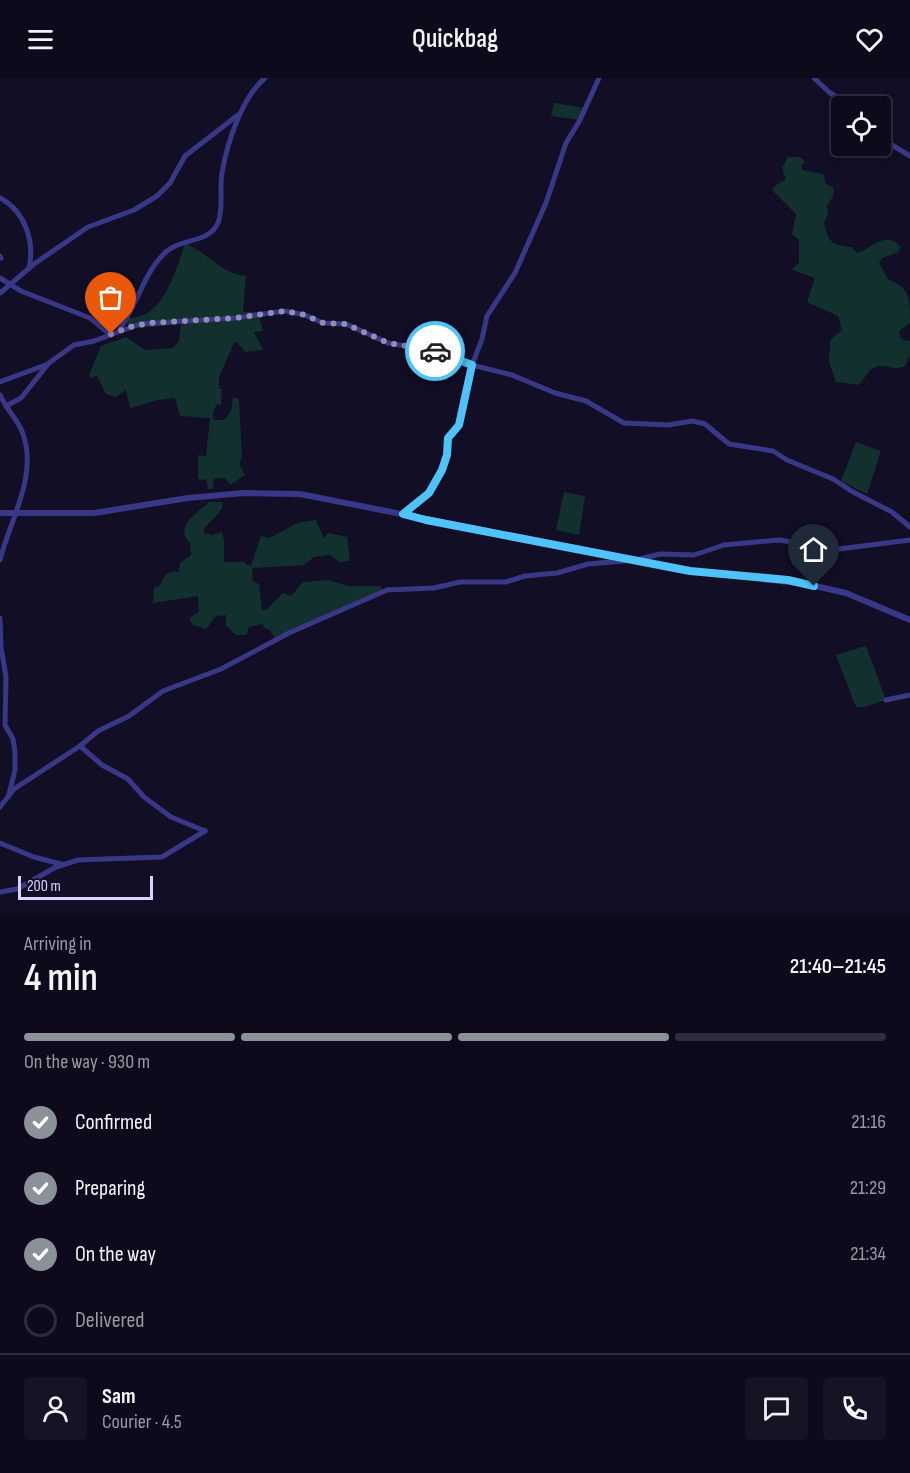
<!DOCTYPE html>
<meta charset="utf-8">
<style>
body{margin:0;font-family:"Sofia Sans Condensed",sans-serif;background:#171325;color:#f1f3f6;height:100vh;display:flex;flex-direction:column;font-size:22px;white-space:nowrap}
*{box-sizing:border-box;margin:0}
p{font-size:20px;color:#9b9aa3}
.icon{flex:none;width:33px;height:33px;fill:none;stroke:currentColor;stroke-width:2;stroke-linecap:round;stroke-linejoin:round}
.map{position:relative;height:837px;overflow:hidden}
.side{display:flex;flex-direction:column;background:#0e0a1c;flex:1}
.side>*{flex:none}
.buttons{position:absolute;left:831px;top:18px;display:grid;gap:12px}
.buttons a{display:grid;place-items:center;width:60px;height:60px;border-radius:6px;background:#0e0a1c;box-shadow:0 3px 9px #0003,0 0 0 2px #2e2b3b;font-size:30px}
.scale{position:absolute;left:18px;bottom:15px;width:135px;box-sizing:border-box;padding-left:6px;border:3px solid #d7d3ff;border-top:0;font-size:16px;line-height:21px;white-space:nowrap;color:#d7d3ff;-webkit-text-stroke:4px #120e26;paint-order:stroke}
.pin{position:absolute;display:grid;place-items:center;width:51px;height:51px;color:#fff;margin:-62px -26px;border-radius:50% 50% 50% 0;rotate:-45deg;box-shadow:0 0 6px #0007}
.pin .icon{rotate:45deg}
.courier{position:absolute;display:grid;place-items:center;width:60px;height:60px;margin:-30px;border:4px solid #4fc3f7;border-radius:50%;background:#fff;color:#222;box-shadow:0 2px 8px #0007}
.head em{font-style:normal;font-weight:600}
.head div{display:flex;flex-direction:column-reverse}
.head{display:flex;align-items:center;justify-content:space-between;height:102px;padding:0 24px}
h1{font-size:39px;font-weight:600;line-height:45px}
.bar{display:grid;grid-template-columns:repeat(4,1fr);gap:9px 6px;align-content:center;height:72px;padding:0 24px}
.bar i{height:8px;border-radius:4px;background:#2e2b3b}
.bar .on{background:#8c9099}
.bar p{grid-column:span 4}
.line{display:flex;align-items:center;gap:15px;padding:0 24px;border-top:2px solid #2e2b3b}
.line div{flex:1}
.round{display:grid;place-items:center;flex:none;width:63px;height:63px;border-radius:6px;background:#171325}
ol{padding:0 24px;list-style:none}
li{display:flex;align-items:center;gap:18px;height:66px}
li p{margin-inline-start:auto}
li .icon{padding:6px;border-radius:50%;background:#8c9099;color:#fff;stroke-width:4}
li:last-child{color:#9b9aa3}
li i{width:33px;height:33px;border:3px solid #2e2b3b;border-radius:50%}
header{display:flex;justify-content:space-between;align-items:center;height:78px;padding:0 24px;background:#0e0a1c;font-size:27px;font-weight:600}
.map>svg:first-child{display:block}
.green{fill:#11302e}
.lines{fill:none;stroke-linecap:round;stroke-linejoin:round}
.minor{stroke:#393886;stroke-width:5}
.tertiary{stroke:#393886;stroke-width:6}
.done{stroke:#928eb3;stroke-width:6;stroke-dasharray:0 10.8}
.route{stroke:#4fc3f7;stroke-width:8}
</style>
<header><svg class="icon" aria-label="menu" viewBox="0 0 24 24"><path d="M4 6h16M4 12h16M4 18h16"/></svg>Quickbag<svg class="icon" aria-label="heart" viewBox="0 0 24 24"><path d="M12 20l-8-8c-3-5 5-10 8-4 3-6 11-1 8 4z"/></svg></header>
<div class="map">
<svg width="910" height="837" viewBox="0 0 910 837">
<rect width="100%" height="100%" fill="#120e26"/>
<g class="green">
<polygon points="554,25 585,30 580,42 551,38"/>
<path d="M788 79H799L804 82 805 84 801 87 802 92 823 96 826 106 834 110 833 118 827 128 828 136 824 145C829 166 832 167 852 169L857 175C871 171 887 151 900 169L899 174 882 180 879 185 888 201C910 211 910 218 910 245L899 253 901 261 910 263V277L905 288C891 294 886 285 875 289 867 292 865 302 858 307L836 304 829 284 830 262 842 252 838 238 807 224 815 200 792 192 799 184V162L792 156 796 136 772 112 775 108 786 101 782 90Z"/>
<path d="M185 166C205 172 221 196 246 198L243 234H258L263 253 254 254 263 272 245 274 237 264 234 265 219 299V310L222 311 221 327 217 326 213 335 214 342H224L231 333 233 319 239 321 242 379 239 386 245 397 230 407 225 400 214 401 213 411H208L206 402 198 401V377L206 378 210 340 180 338 175 320 158 322 130 330 126 312 116 319 106 316 97 298 90 300 89 297 101 268 126 259 145 272 173 270 179 263 181 246 130 251 126 243 128 240C164 241 175 193 185 166Z"/>
<polygon points="856,364 881,373 867,416 841,403"/>
<polygon points="564,414 585,418 579,457 556,452"/>
<path d="M209 424H223L222 431 204 451V455L212 457 222 454 224 462V484H244L247 487H251L261 458 269 460 300 444 316 442 324 460 328 455 347 459 350 483 339 484 330 477 314 479 304 487 252 490 253 503 259 506 262 532H266L283 515 291 518 303 504 328 502 349 508H381L382 515 276 562 270 552 264 550 263 546 249 549 246 557H236L226 548V537L216 538 206 551 193 547 189 540 199 534 198 518 153 525 154 510 160 508C164 498 167 492 179 494L180 485 191 477 190 465C173 449 198 434 209 424Z"/>
<polygon points="866,568 886,622 864,629 856,629 836,577"/>
</g>
<g class="lines">
<g class="minor">
<polyline points="814,0 830,15 854,28"/>
<polyline points="880,47 887,64 910,78"/>
<path d="M0 120C25 133 35 164 29 190"/>
<polyline points="0,178 1,180"/>
<polyline points="0,200 21,213 90,240 111,257"/>
<polyline points="0,215 34,186 88,149 134,132 157,118 170,105 185,78 238,37"/>
<path d="M119 252C138 227 143 194 167 173 181 160 208 166 218 145 224 130 219 111 222 95 227 65 242 19 265 0"/>
<polyline points="0,304 48,286"/>
<polyline points="0,317 6,328"/>
<polyline points="403,436 429,415 442,392 447,377 448,360 459,347 472,287 482,261 487,238 515,195 546,125 566,65 580,42 599,0"/>
<path d="M0 482C10 442 38 398 23 356 20 346 12 337 6 328L21 320 49 285 74 267 94 263 140 246 235 240 285 233 305 237 323 245 346 246 388 265 431 272 472 287 512 297 555 315 586 323 624 345 668 347 692 343 705 346 729 366 773 373 787 382 833 401 853 414 892 434 910 449"/>
<polyline points="0,540 1,569 6,599 5,647 13,661 15,674 15,692 9,716"/>
<polyline points="886,622 910,617"/>
<polyline points="80,668 102,687 128,701 144,719 171,739 205,753"/>
<polyline points="0,729 14,711 80,668 98,653 129,638 163,613 221,591 289,555 387,512 434,510 460,504 506,504 525,498 557,495 588,486 636,482 660,476 694,477 724,467 779,462 839,471 910,462"/>
<polyline points="0,765 34,779 61,786"/>
<polyline points="0,814 17,811 56,789 78,782 162,779 205,753"/>
</g>
<polyline class="tertiary" points="0,435 94,435 188,420 244,415 300,416 690,493 806,506 846,515 910,542"/>
</g>
<g class="lines">
<polyline class="done" points="111,256 130,249 150,245 235,240 285,233 305,237 323,245 346,246 388,265 435,273"/>
<polyline class="route" points="435,273 472,287 459,347 448,360 447,377 442,392 429,415 403,436 426,442 690,493 788,502 814,508"/>
</g>
</svg>
<div class="buttons">
<a><svg class="icon" aria-label="locate" viewBox="0 0 24 24"><circle cx="12" cy="12" r="6"/><path d="M12 2v4M12 18v4M2 12h4M18 12h4"/></svg></a>
</div>
<div class="scale">200 m</div>
<div class="pin" style="left:111px;top:256px;background:#ea580c"><svg class="icon" aria-label="bag" viewBox="0 0 24 24"><path d="M5 8h14l-1 12H6zM9 8a3 3 0 0 1 6 0"/></svg></div>
<div class="pin" style="left:814px;top:508px;background:#1f2937"><svg class="icon" aria-label="home" viewBox="0 0 24 24"><path d="M3 11l9-7 9 7M6 9v11h12V9"/></svg></div>
<div class="courier" style="left:435px;top:273px"><svg class="icon" aria-label="car" viewBox="0 0 24 24"><path d="M5 17H2v-5l4-1 3-4h7l3 4 3 1v5h-3M9 17h6M6 11h13"/><circle cx="7" cy="17" r="2"/><circle cx="17" cy="17" r="2"/></svg></div>
</div>
<section class="side">
<div class="head"><div><h1>4 min</h1><p>Arriving in</p></div><em>21:40–21:45</em></div>
<div class="bar"><i class="on"></i><i class="on"></i><i class="on"></i><i></i><p>On the way · 930 m</p></div>
<ol>
<li><svg class="icon" aria-label="check" viewBox="0 0 24 24"><path d="M5 12l5 5 9-10"/></svg>Confirmed<p>21:16</p></li>
<li><svg class="icon" aria-label="check" viewBox="0 0 24 24"><path d="M5 12l5 5 9-10"/></svg>Preparing<p>21:29</p></li>
<li><svg class="icon" aria-label="check" viewBox="0 0 24 24"><path d="M5 12l5 5 9-10"/></svg>On the way<p>21:34</p></li>
<li><i></i>Delivered</li>
</ol>
<div class="line" style="height:108px"><a class="round"><svg class="icon" aria-label="person" viewBox="0 0 24 24"><circle cx="12" cy="8" r="4"/><path d="M4 21q1-7 8-7t8 7"/></svg></a><div><b>Sam</b><p>Courier · 4.5</p></div><a class="round"><svg class="icon" aria-label="chat" viewBox="0 0 24 24"><path d="M4 5h16v11H9l-5 4z"/></svg></a><a class="round"><svg class="icon" aria-label="phone" viewBox="0 0 24 24"><path d="M5 4h4l2 5-3 2q2 4 5 5l2-3 5 2v4C11 20 4 13 5 4z"/></svg></a></div>
</section>
